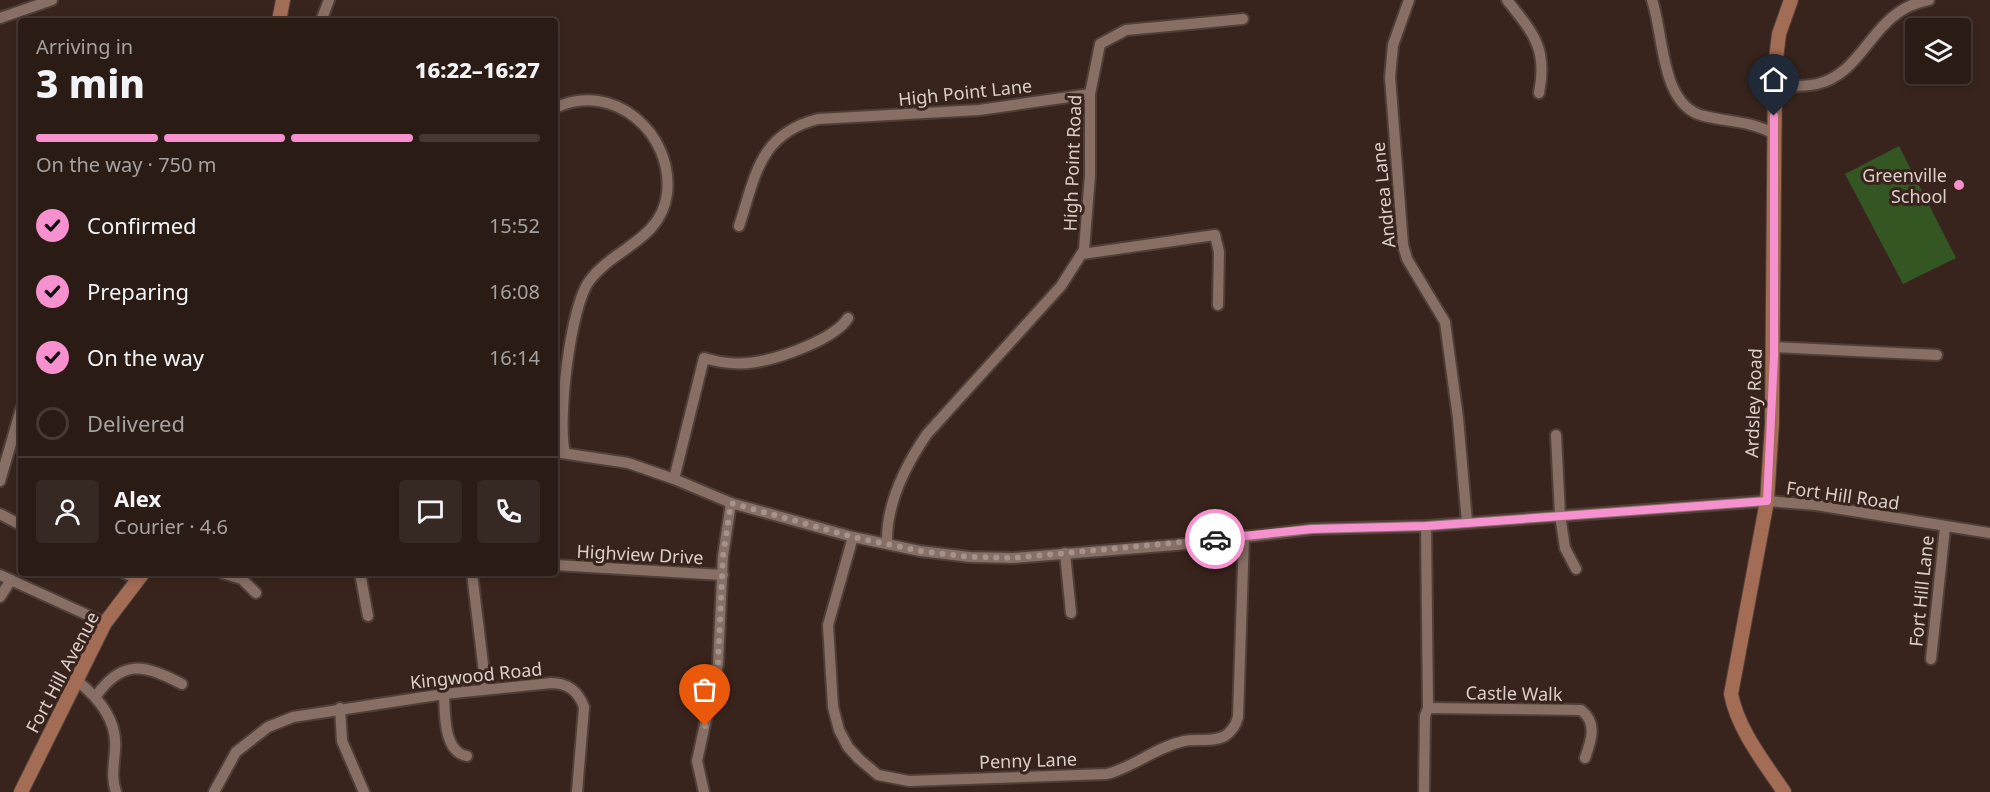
<!DOCTYPE html>
<meta charset="utf-8">
<style>
body{margin:0;font-family:"Noto Sans",sans-serif;background:#362822;color:#f1f3f6;height:100vh;display:flex;flex-direction:column;font-size:22px;white-space:nowrap}
*{box-sizing:border-box;margin:0}
p{font-size:20px;color:#a5a1a0}
.icon{flex:none;width:33px;height:33px;fill:none;stroke:currentColor;stroke-width:2;stroke-linecap:round;stroke-linejoin:round}
.map{position:relative;flex:1;overflow:hidden}
.side{position:absolute;left:18px;top:18px;width:540px;height:558px;display:flex;flex-direction:column;background:#2a1b15;border-radius:6px;box-shadow:0 3px 9px #0003,0 0 0 2px #463934}
.side>*{flex:none}
.tools{position:absolute;left:1905px;top:18px;display:grid;gap:12px}
.tools a{display:grid;place-items:center;width:66px;height:66px;border-radius:6px;background:#2a1b15;box-shadow:0 3px 9px #0003,0 0 0 2px #463934;font-size:30px}
.pin{position:absolute;display:grid;place-items:center;width:51px;height:51px;color:#fff;margin:-62px -26px;border-radius:50% 50% 50% 0;rotate:-45deg;box-shadow:0 0 6px #0007}
.pin .icon{rotate:45deg}
.courier{position:absolute;display:grid;place-items:center;width:60px;height:60px;margin:-30px;border:4px solid #f690cf;border-radius:50%;background:#fff;color:#222;box-shadow:0 2px 8px #0007}
.overview em{font-style:normal;font-weight:800}
.overview div{display:flex;flex-direction:column-reverse}
.overview{display:flex;align-items:center;justify-content:space-between;height:102px;padding:0 18px}
h1{font-size:39px;font-weight:800;line-height:45px}
.bar{display:grid;grid-template-columns:repeat(4,1fr);gap:9px 6px;align-content:center;height:72px;padding:0 18px}
.bar i{height:8px;border-radius:4px;background:#463934}
.bar .active{background:#f690cf}
.bar p{grid-column:span 4}
.line{display:flex;align-items:center;gap:15px;padding:0 18px;border-top:2px solid #463934}
.line div{flex:1}
.round{display:grid;place-items:center;flex:none;width:63px;height:63px;border-radius:6px;background:#362822}
ol{padding:0 18px;list-style:none}
li{display:flex;align-items:center;gap:18px;height:66px}
li p{margin-inline-start:auto}
li .icon{padding:6px;border-radius:50%;background:#f690cf;color:#111;stroke-width:4}
li:last-child{color:#a5a1a0}
li i{width:33px;height:33px;border:3px solid #463934;border-radius:50%}
.map>svg:first-child{display:block}
.green{fill:#335623}
.lines{fill:none;stroke-linecap:round;stroke-linejoin:round}
.minor-casing{stroke:#503f39;stroke-width:14}
.major-casing{stroke:#503f39;stroke-width:16}
.minor{stroke:#876f65;stroke-width:10}
.major{stroke:#a36c54;stroke-width:14}
.done{stroke:#a3938c;stroke-width:6;stroke-dasharray:0 10.8}
.route{stroke:#f690cf;stroke-width:8}
.poi-dot{fill:#f690cf;stroke:#38241c;stroke-width:2}
.labels{text-anchor:middle;dominant-baseline:central;stroke-width:6;stroke-linejoin:round;paint-order:stroke}
.street-label{font-size:18px;fill:#dccfc9;stroke:#38241c}
.poi-label{font-size:18px;fill:#dccfc9;stroke:#38241c;text-anchor:end}
</style>
<div class="map">
<svg width="1990" height="792" viewBox="0 0 1990 792">
<rect width="100%" height="100%" fill="#38241c"/>
<polygon class="green" points="1899,146 1956,258 1903,284 1845,174"/>
<g class="lines">
<defs>
<g id="minor">
<polyline points="1409,0 1393,45 1390,77 1403,245 1407,259 1445,322 1458,418 1467,522"/>
<path d="M1507 0C1533 33 1548 48 1539 93"/>
<path d="M1652 0C1664 34 1660 106 1704 116 1728 122 1752 121 1774 134"/>
<polyline points="0,18 52,0"/>
<polyline points="321,21 329,0"/>
<path d="M1775 86C1788 86 1804 87 1817 84 1867 72 1871 10 1929 0"/>
<path d="M555 108C613 80 674 133 667 194 661 240 614 248 590 280 570 305 557 422 565 453"/>
<path d="M739 226C756 175 759 134 818 119L979 110 1090 94"/>
<polyline points="1082,254 1215,235 1219,252 1218,305"/>
<polyline points="1774,347 1937,355"/>
<polyline points="1556,435 1560,515 1565,548 1576,569"/>
<polyline points="555,452 628,463 674,479 731,503 853,537 920,551 970,557 1013,558 1176,545 1312,529 1426,526 1767,501 1816,505 1990,533"/>
<path d="M674 479 704 358C721 363 739 365 756 362 781 358 835 339 848 318"/>
<polyline points="0,481 21,409"/>
<polyline points="0,514 21,525"/>
<path d="M853 537 828 625 833 707 839 730 848 747 859 759 878 775 909 781 1107 774C1134 767 1156 747 1184 741 1197 738 1212 743 1225 736 1232 731 1236 725 1238 717L1244 536"/>
<path d="M887 543C886 504 905 466 927 434L1061 286 1084 250 1090 175V94L1100 44 1126 30 1243 19"/>
<polyline points="1065,553 1071,613"/>
<polyline points="555,565 723,575"/>
<polyline points="124,573 138,579"/>
<polyline points="222,573 242,579 256,593"/>
<polyline points="360,573 368,616"/>
<polyline points="472,573 486,689"/>
<polyline points="0,575 105,623"/>
<polyline points="0,597 11,580"/>
<polyline points="1931,659 1945,528"/>
<path d="M76 680C98 697 118 720 115 750 114 765 111 778 116 792"/>
<path d="M444 694C445 712 443 752 467 756"/>
<path d="M96 696C123 658 145 665 182 684"/>
<polyline points="340,708 342,741 364,792"/>
<path d="M1428 708 1581 710C1598 723 1591 741 1585 758"/>
<path d="M214 792 236 752 268 727 293 717 444 694 551 683C568 683 578 691 584 707L577 792"/>
<polyline points="704,792 697,761 718,664 723,556 731,503"/>
<polyline points="1424,792 1425,716 1428,708 1426,526"/>
</g>
<g id="major">
<polyline points="279,21 283,0"/>
<polyline points="21,792 105,623 143,573"/>
<path d="M1784 792C1764 762 1738 730 1731 694L1767 501 1772 423 1775 67 1779 34 1791 0"/>
</g>
</defs>
<use href="#minor" class="minor-casing"/>
<use href="#major" class="major-casing"/>
<use href="#minor" class="minor"/>
<use href="#major" class="major"/>
</g>
<g class="lines">
<polyline class="done" points="705,726 718,664 723,556 731,503 853,537 920,551 970,557 1013,558 1215,539"/>
<polyline class="route" points="1215,539 1312,529 1426,526 1767,501 1774,356 1774,116"/>
</g>
<circle class="poi-dot" cx="1959" cy="185" r="6"/>
<g class="labels">
<g class="street-label">
<text transform="translate(965 92) rotate(-6)">High Point Lane</text>
<text transform="translate(1072 163) rotate(-88)">High Point Road</text>
<text transform="translate(1383 195) rotate(-96)">Andrea Lane</text>
<text transform="translate(1753 403) rotate(-88)">Ardsley Road</text>
<text transform="translate(1843 495) rotate(8)">Fort Hill Road</text>
<text transform="translate(640 554) rotate(3)">Highview Drive</text>
<text transform="translate(1921 591) rotate(-84)">Fort Hill Lane</text>
<text transform="translate(62 672) rotate(-62)">Fort Hill Avenue</text>
<text transform="translate(476 675) rotate(-6)">Kingwood Road</text>
<text transform="translate(1514 693) rotate(1)">Castle Walk</text>
<text transform="translate(1028 760) rotate(-2)">Penny Lane</text>
</g>
<g class="poi-label">
<text x="1947" y="175">Greenville<tspan x="1947" dy="21">School</tspan></text>
</g>
</g>
</svg>
<div class="tools">
<a><svg class="icon" aria-label="layers" viewBox="0 0 24 24"><path d="M12 4l9 5-9 5-9-5zM3 14l9 5 9-5"/></svg></a>
</div>
<div class="pin" style="left:705px;top:726px;background:#ea580c"><svg class="icon" aria-label="bag" viewBox="0 0 24 24"><path d="M5 8h14l-1 12H6zM9 8a3 3 0 0 1 6 0"/></svg></div>
<div class="pin" style="left:1774px;top:116px;background:#1f2937"><svg class="icon" aria-label="home" viewBox="0 0 24 24"><path d="M3 11l9-7 9 7M6 9v11h12V9"/></svg></div>
<div class="courier" style="left:1215px;top:539px"><svg class="icon" aria-label="car" viewBox="0 0 24 24"><path d="M5 17H2v-5l4-1 3-4h7l3 4 3 1v5h-3M9 17h6M6 11h13"/><circle cx="7" cy="17" r="2"/><circle cx="17" cy="17" r="2"/></svg></div>
<section class="side">
<div class="overview"><div><h1>3 min</h1><p>Arriving in</p></div><em>16:22–16:27</em></div>
<div class="bar"><i class="active"></i><i class="active"></i><i class="active"></i><i></i><p>On the way · 750 m</p></div>
<ol>
<li><svg class="icon" aria-label="check" viewBox="0 0 24 24"><path d="M5 12l5 5 9-10"/></svg>Confirmed<p>15:52</p></li>
<li><svg class="icon" aria-label="check" viewBox="0 0 24 24"><path d="M5 12l5 5 9-10"/></svg>Preparing<p>16:08</p></li>
<li><svg class="icon" aria-label="check" viewBox="0 0 24 24"><path d="M5 12l5 5 9-10"/></svg>On the way<p>16:14</p></li>
<li><i></i>Delivered</li>
</ol>
<div class="line" style="height:108px"><a class="round"><svg class="icon" aria-label="person" viewBox="0 0 24 24"><circle cx="12" cy="8" r="4"/><path d="M4 21q1-7 8-7t8 7"/></svg></a><div><b>Alex</b><p>Courier · 4.6</p></div><a class="round"><svg class="icon" aria-label="chat" viewBox="0 0 24 24"><path d="M4 5h16v11H9l-5 4z"/></svg></a><a class="round"><svg class="icon" aria-label="phone" viewBox="0 0 24 24"><path d="M5 4h4l2 5-3 2q2 4 5 5l2-3 5 2v4C11 20 4 13 5 4z"/></svg></a></div>
</section>
</div>
